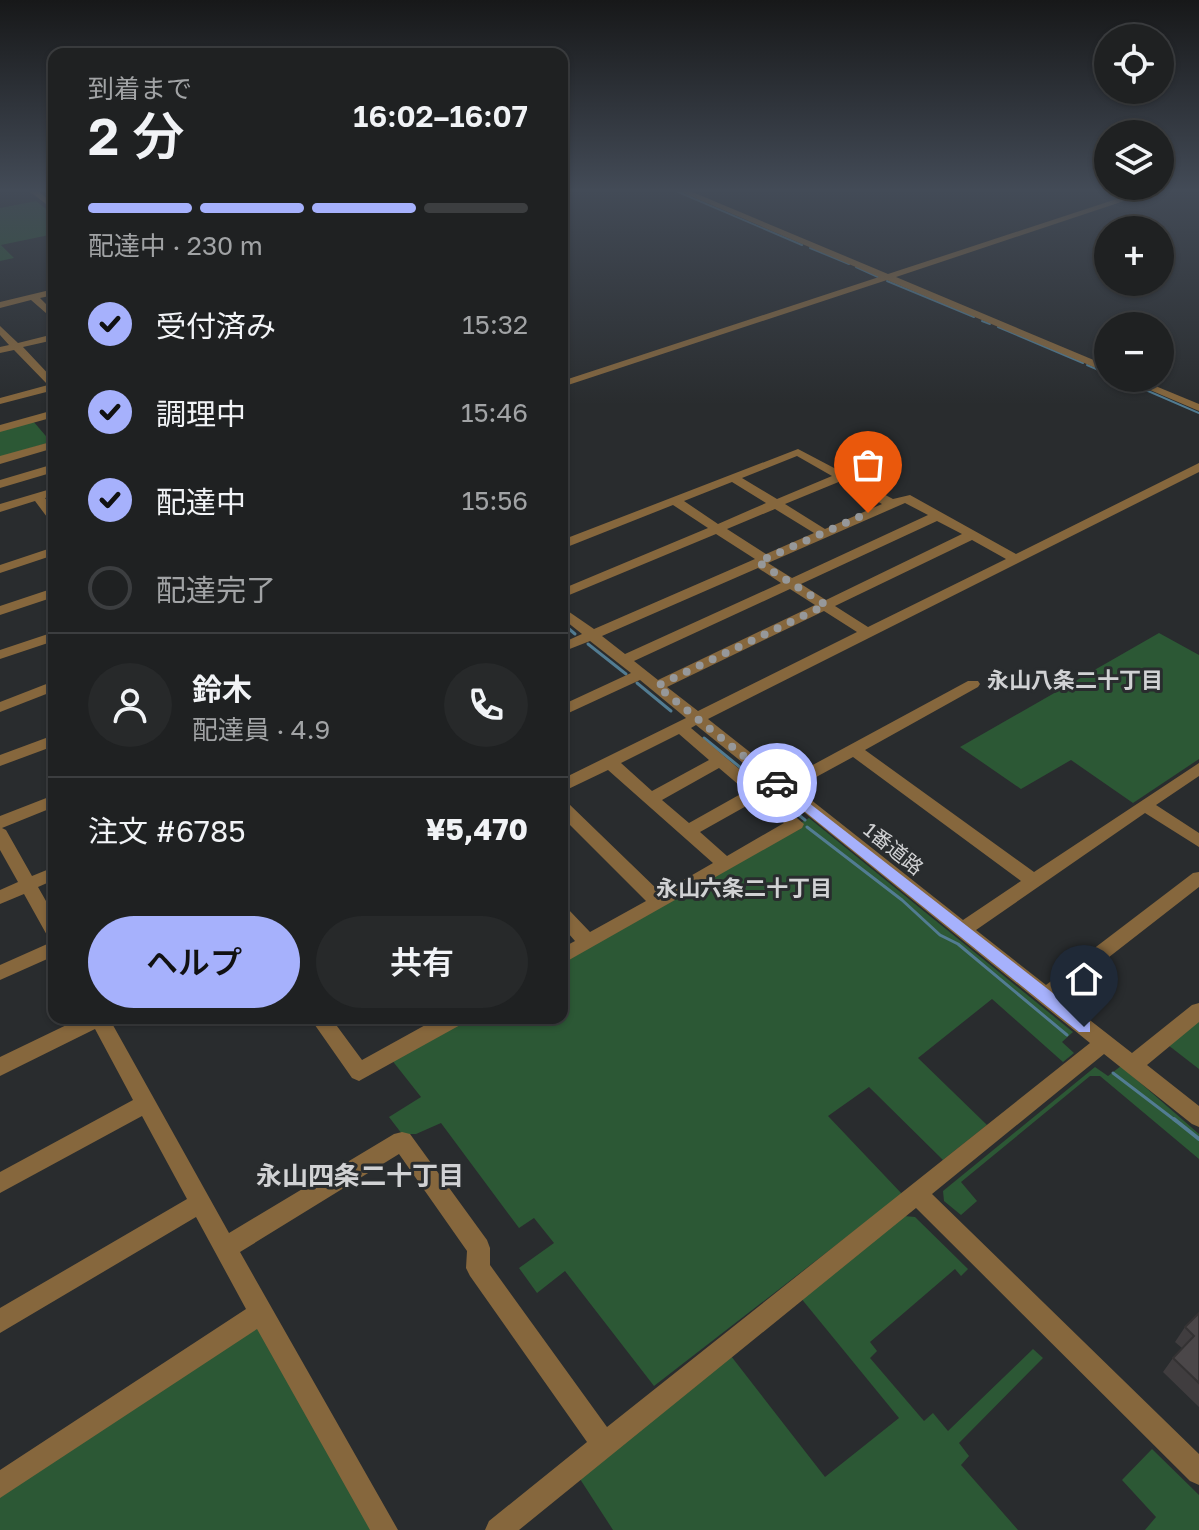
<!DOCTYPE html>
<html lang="ja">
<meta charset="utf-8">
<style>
body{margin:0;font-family:"Golos Text","Noto Sans JP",sans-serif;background:#27292a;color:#f1f3f6;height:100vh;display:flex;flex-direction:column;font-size:30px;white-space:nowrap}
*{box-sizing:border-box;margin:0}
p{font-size:26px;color:#a1a3a5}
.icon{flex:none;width:44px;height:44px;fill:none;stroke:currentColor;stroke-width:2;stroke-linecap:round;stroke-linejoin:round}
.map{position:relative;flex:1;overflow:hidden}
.drawer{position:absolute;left:48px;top:48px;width:520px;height:976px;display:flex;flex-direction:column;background:#1f2122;border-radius:16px;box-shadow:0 2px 6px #0004,0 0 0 2px #3c3e40}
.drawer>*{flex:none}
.buttons{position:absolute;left:1094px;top:24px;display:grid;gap:16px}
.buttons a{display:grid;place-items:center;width:80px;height:80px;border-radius:50%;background:#1f2122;box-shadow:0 2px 6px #0004,0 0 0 2px #3c3e40;font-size:40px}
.pin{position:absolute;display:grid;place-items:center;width:68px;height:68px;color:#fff;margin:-82px -34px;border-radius:50% 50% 50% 0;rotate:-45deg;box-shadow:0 0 8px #0007}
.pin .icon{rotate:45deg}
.courier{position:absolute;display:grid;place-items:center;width:80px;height:80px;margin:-40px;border:6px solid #a6b1fc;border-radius:50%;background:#fff;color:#222;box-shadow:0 2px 10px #0007}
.headline em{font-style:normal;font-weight:600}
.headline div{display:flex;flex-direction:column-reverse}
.headline{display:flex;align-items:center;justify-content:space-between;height:136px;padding:0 40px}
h1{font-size:52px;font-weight:600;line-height:60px}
.bar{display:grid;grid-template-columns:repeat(4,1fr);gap:12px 8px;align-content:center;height:96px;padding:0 40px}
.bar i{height:10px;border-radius:6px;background:#3c3e40}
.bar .active{background:#a6b1fc}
.bar p{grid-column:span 4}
.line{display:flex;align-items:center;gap:20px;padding:0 40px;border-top:2px solid #3c3e40}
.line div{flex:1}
.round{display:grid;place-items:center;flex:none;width:84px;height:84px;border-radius:42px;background:#27292a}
ol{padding:0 40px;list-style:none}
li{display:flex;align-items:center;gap:24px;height:88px}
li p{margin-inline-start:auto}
li .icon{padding:8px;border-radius:50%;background:#a6b1fc;color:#111;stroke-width:4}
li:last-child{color:#a1a3a5}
li i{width:44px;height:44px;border:4px solid #3c3e40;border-radius:50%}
.action{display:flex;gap:16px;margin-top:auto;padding:16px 40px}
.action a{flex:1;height:92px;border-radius:48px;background:#a6b1fc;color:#111;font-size:32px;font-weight:600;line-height:92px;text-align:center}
.action a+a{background:#27292a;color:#f1f3f6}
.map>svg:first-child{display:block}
.green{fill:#2c5835}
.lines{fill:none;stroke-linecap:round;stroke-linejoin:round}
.stream-far2{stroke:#527c92;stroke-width:2}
.stream-far1{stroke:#527c92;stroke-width:3}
.stream{stroke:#527c92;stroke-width:4}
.minor{fill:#86673d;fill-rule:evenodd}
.wall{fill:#403d3f}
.building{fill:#4b4749;stroke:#343233;stroke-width:2}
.route{fill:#a6b1fc}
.done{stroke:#96989a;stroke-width:8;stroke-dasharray:0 14.4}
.labels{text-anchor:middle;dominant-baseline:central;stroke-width:6;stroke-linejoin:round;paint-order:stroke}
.street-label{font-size:20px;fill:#d1d2d4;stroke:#292c2e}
.neighbourhood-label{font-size:22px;font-weight:bold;fill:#d1d2d4;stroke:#292c2e}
.near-neighbourhood-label{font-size:26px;font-weight:bold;fill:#d1d2d4;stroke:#292c2e}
</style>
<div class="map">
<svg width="1199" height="1530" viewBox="0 0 1199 1530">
<rect width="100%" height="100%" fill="#292c2e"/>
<g class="green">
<polygon points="36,201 54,215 54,234 1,245 14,258 0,261 0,208"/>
<polygon points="33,421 51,442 0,457 0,430"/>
<polygon points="1159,633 1199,655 1199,759 1133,803 1071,760 1021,789 960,747"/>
<polygon points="809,818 1073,1032 1062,1042 1074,1053 1063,1062 992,999 918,1058 987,1125 943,1160 869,1087 828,1116 902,1194 654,1386 565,1271 537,1293 519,1268 554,1243 534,1218 519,1228 441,1123 416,1134 402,1134 389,1117 421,1097 391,1059 462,1018 562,1018 562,960"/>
<polygon points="1199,1020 1199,1069 1168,1045"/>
<polygon points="1121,1066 1199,1134 1199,1159 1100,1076 1090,1076 961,1182 977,1201 961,1215 944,1201 943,1191 1095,1067 1108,1076"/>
<polygon points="904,1216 915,1217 968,1269 961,1276 955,1269 870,1342 877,1351 870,1358 924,1421 933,1413 948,1431 1033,1349 1043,1358 959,1443 969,1456 961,1465 1018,1530 613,1530 580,1479 731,1356 825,1477 899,1418 800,1297"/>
<polygon points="257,1323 371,1530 0,1530 0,1490"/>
<polygon points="1152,1449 1199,1495 1199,1530 1145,1530 1156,1517 1122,1480"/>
</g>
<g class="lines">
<g class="stream-far2">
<polyline points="676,191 802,245"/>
<polyline points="810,248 849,264"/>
<polyline points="856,267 878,277"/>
<polyline points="887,281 974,317"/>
<polyline points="982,321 990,324"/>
<polyline points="998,327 1083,363"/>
<polyline points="1087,365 1108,374"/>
<polyline points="1118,378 1199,413"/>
</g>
<g class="stream-far1">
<polyline points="562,623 575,634"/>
<polyline points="588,644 626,674"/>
<polyline points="637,683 671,711"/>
<polyline points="704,738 741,768"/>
<polyline points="753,778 805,820"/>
<polyline points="807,827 902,900 940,935 958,944 1067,1035"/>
<polyline points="1113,1073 1176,1121"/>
</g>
<polyline class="stream" points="1174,1119 1199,1139"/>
<g class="minor">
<polygon points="29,191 38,191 54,204 54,210"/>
<polygon points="679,191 690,191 888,274 1141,191 1154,191 896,277 1108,366 1108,373 887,280 562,387 562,381 879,277"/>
<polygon points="54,289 54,295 40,298 54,312 54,320 31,300 0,308 0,302"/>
<polygon points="0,326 18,343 54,334 54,340 23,347 54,380 54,390 0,404 0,398 48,385 14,350 0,353 0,347 9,345 0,335"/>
<polygon points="1122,378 1136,378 1199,404 1199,411"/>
<polygon points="54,410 54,417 0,432 0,425"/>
<polygon points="54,441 54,448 0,464 0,456"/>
<path d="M798 449 893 499 910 495 1016 554 1199 463V472L708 719 785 780 968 681H978L980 684 978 687 865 750 1034 872 1199 763V776L1156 805 1199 833V847L1145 813 976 930 1046 985 1193 873 1199 872V887L1059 996 1132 1053 1192 1005 1199 1003V1022L1147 1065 1199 1106V1127L1192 1124 1104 1054 932 1194 1199 1454V1485L1190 1481 916 1208 519 1530H485L489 1521 587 1442 470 1276 466 1268 467 1251 399 1154 240 1252 398 1530H370L257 1329 0 1498V1470L246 1309 196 1217 0 1333V1308L187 1199 142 1116 0 1193V1172L133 1100 95 1029 0 1076V1057L81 1018H109L229 1233 394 1134 402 1132 410 1134 487 1240 490 1248V1265L607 1427 1090 1043 696 725 691 728 804 824 802 828 562 964V948L575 941 562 926V907L568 909 590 932 646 901 562 817V801L568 803 661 893 713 863 608 770 562 792V779L686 718 640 680 562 716V705L631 673 590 641 562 652V643L582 634 562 618V607L594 629 755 559 716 534 562 598V589L708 528 673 505 562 549V540ZM797 456 832 476 777 499 742 478ZM841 481 882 504 825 529 785 504ZM732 482 766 503 718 524 684 501ZM905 503 928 515 792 578 768 563ZM775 509 814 533 766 554 727 529ZM937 521 962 534 826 600 801 584ZM972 540 1006 559 868 627 835 606ZM758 568 781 583 625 654 602 636ZM790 589 815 605 658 680 634 661ZM824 611 857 632 698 711 667 687ZM679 734 709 760 652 791 621 763ZM853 757 1021 881 963 920 796 788ZM719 768 746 791 689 823 662 800ZM757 800 784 823 727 856 700 832Z"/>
<polygon points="54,464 54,472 0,488 0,480"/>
<polygon points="54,488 54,496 45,498 54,510 54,522 50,521 35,501 0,512 0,504"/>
<polygon points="54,547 54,555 0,573 0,565"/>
<polygon points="54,588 54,597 0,615 0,606"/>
<polygon points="54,632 54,641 0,659 0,650"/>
<polygon points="54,681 54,691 0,712 0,702"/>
<polygon points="54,735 54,746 0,766 0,755"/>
<polygon points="54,795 54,807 2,828 6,830 32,876 54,867 54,880 38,887 54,915 54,939 48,937 24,894 0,904 0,890 18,882 0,850 0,816"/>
<polygon points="54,941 54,956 0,980 0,965"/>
<polygon points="310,1018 331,1018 362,1060 438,1018 465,1018 462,1024 359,1081 352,1078"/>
</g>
</g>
<polygon class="wall" points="1199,1313 1199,1407 1163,1372 1173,1358 1182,1348 1175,1342 1185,1327"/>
<polygon class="building" points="1199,1313 1199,1383 1173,1358 1194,1336 1185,1327"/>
<linearGradient id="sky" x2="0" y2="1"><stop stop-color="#171819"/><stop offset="0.47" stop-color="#434b57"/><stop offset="1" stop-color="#434b57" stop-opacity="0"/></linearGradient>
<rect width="1199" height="405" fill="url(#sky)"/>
<polygon class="route" points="777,778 1090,1022 1090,1032 1079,1032 773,786 771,783"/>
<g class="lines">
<polyline class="done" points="777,783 657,686 826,605 758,562 868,513"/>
</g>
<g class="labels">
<g class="street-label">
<text transform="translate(894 848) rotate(39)">1番道路</text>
</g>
<g class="neighbourhood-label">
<text x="1075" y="679">永山八条二十丁目</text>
<text x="744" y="887">永山六条二十丁目</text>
</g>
<g class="near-neighbourhood-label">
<text x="360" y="1175">永山四条二十丁目</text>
</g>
</g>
</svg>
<div class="buttons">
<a><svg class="icon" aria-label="locate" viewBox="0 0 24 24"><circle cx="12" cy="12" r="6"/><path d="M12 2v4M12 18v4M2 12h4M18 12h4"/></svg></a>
<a><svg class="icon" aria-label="layers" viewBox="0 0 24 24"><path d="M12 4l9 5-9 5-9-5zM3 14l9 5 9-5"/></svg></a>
<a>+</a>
<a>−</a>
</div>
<div class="pin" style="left:868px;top:513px;background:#ea580c"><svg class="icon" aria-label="bag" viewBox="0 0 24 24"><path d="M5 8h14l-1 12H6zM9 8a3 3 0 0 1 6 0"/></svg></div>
<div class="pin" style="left:1084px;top:1027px;background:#1f2937"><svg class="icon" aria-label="home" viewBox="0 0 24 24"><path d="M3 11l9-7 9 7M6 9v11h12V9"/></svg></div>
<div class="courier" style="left:777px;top:783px"><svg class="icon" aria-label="car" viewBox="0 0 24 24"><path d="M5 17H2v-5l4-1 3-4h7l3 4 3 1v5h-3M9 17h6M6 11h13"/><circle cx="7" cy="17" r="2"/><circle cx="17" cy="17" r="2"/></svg></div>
<section class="drawer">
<div class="headline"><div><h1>2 分</h1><p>到着まで</p></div><em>16:02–16:07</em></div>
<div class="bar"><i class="active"></i><i class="active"></i><i class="active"></i><i></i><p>配達中 · 230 m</p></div>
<ol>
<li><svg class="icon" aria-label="check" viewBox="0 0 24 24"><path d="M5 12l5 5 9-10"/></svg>受付済み<p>15:32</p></li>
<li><svg class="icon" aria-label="check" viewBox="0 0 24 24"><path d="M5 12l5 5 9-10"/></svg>調理中<p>15:46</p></li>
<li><svg class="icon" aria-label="check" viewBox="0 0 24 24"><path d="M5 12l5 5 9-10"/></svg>配達中<p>15:56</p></li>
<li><i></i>配達完了</li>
</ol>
<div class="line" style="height:144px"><a class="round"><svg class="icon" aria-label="person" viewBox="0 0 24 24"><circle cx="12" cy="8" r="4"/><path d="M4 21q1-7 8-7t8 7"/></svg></a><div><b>鈴木</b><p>配達員 · 4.9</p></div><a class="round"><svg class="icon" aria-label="phone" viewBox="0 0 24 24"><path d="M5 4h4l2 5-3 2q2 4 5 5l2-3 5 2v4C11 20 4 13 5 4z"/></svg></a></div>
<div class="line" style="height:104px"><div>注文 #6785</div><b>¥5,470</b></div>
<div class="action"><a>ヘルプ</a><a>共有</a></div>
</section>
</div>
